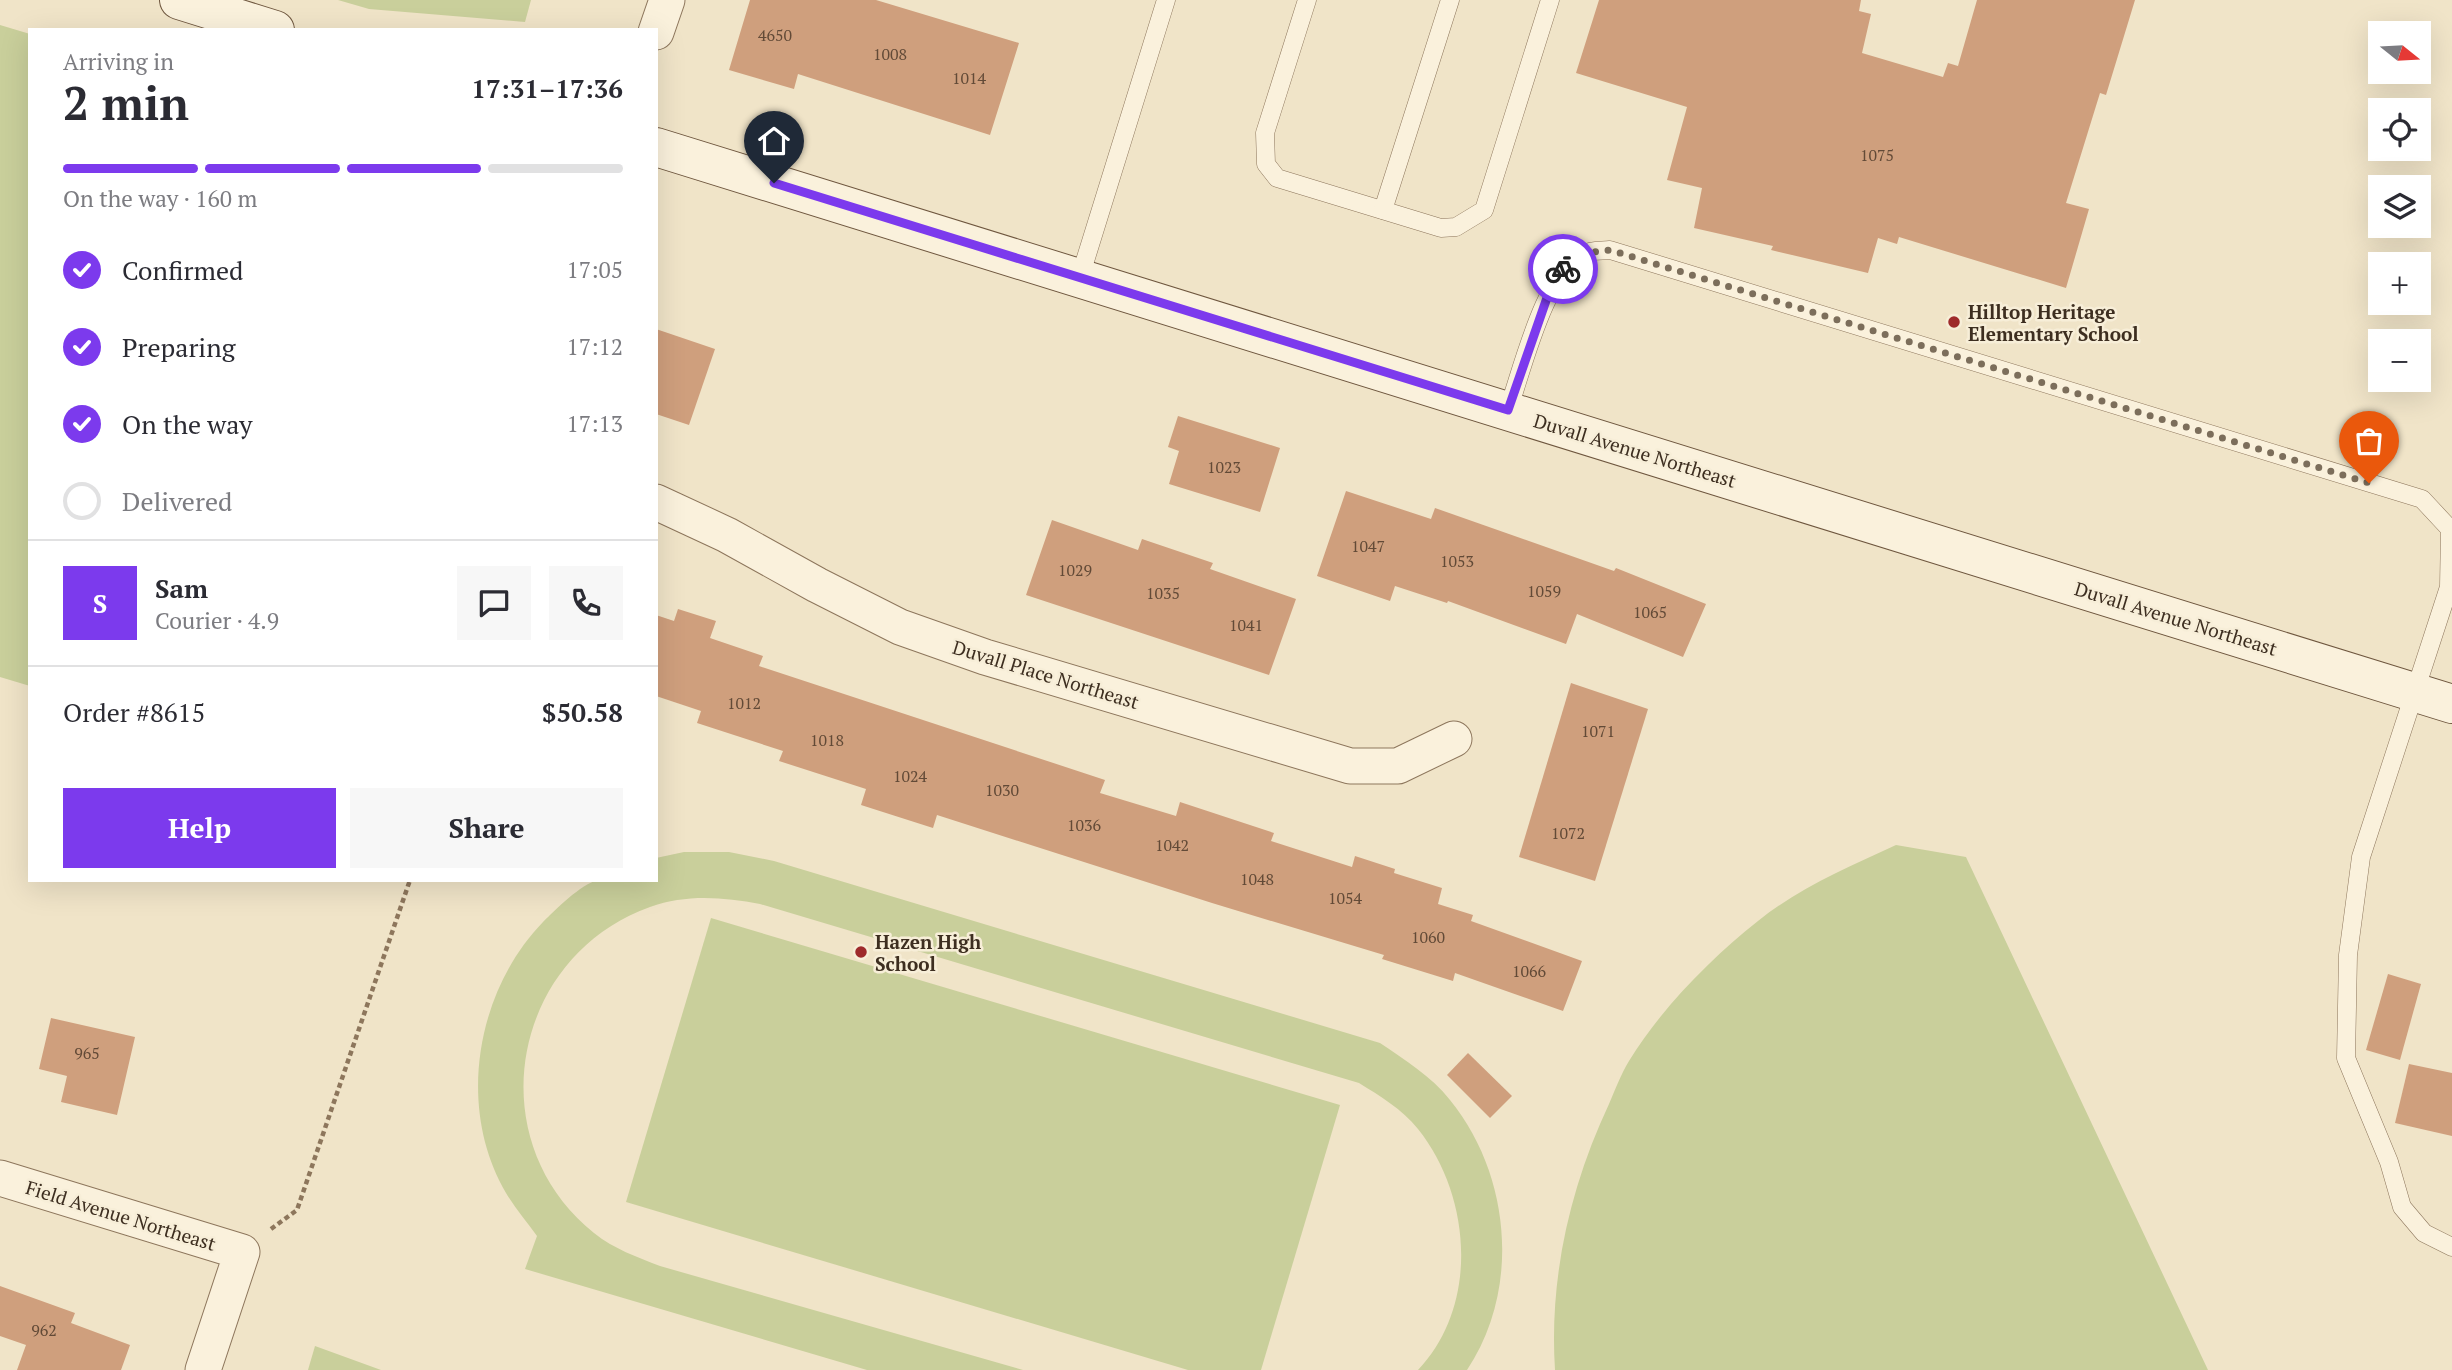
<!DOCTYPE html>
<meta charset="utf-8">
<style>
body{margin:0;font-family:"PT Serif",serif;background:#f7f7f7;color:#2b2b33;height:100vh;display:flex;flex-direction:column;font-size:26px;white-space:nowrap}
*{box-sizing:border-box;margin:0}
p{font-size:23px;color:#7c7c81}
.icon{flex:none;width:38px;height:38px;fill:none;stroke:currentColor;stroke-width:2;stroke-linecap:round;stroke-linejoin:round}
.map{position:relative;flex:1;overflow:hidden}
.side{position:absolute;left:28px;top:28px;width:630px;height:854px;display:flex;flex-direction:column;background:#fff;border-radius:0px;box-shadow:0 7px 28px #0002}
.side>*{flex:none}
.needle{width:46px;rotate:108deg}
.tools{position:absolute;left:2368px;top:21px;display:grid;gap:14px}
.tools a{display:grid;place-items:center;width:63px;height:63px;border-radius:0px;background:#fff;box-shadow:0 7px 28px #0002;font-size:35px}
.pin{position:absolute;display:grid;place-items:center;width:60px;height:60px;color:#fff;margin:-72px -30px;border-radius:50% 50% 50% 0;rotate:-45deg;box-shadow:0 0 7px #0007}
.pin .icon{rotate:45deg}
.courier{position:absolute;display:grid;place-items:center;width:70px;height:70px;margin:-35px;border:5px solid #7c3aed;border-radius:50%;background:#fff;color:#222;box-shadow:0 2px 9px #0007}
.overview em{font-style:normal;font-weight:700}
.overview div{display:flex;flex-direction:column-reverse}
.overview{display:flex;align-items:center;justify-content:space-between;height:119px;padding:0 35px}
h1{font-size:46px;font-weight:700;line-height:52px}
.bar{display:grid;grid-template-columns:repeat(4,1fr);gap:10px 7px;align-content:center;height:84px;padding:0 35px}
.bar i{height:9px;border-radius:5px;background:#e1e1e2}
.bar .current{background:#7c3aed}
.bar p{grid-column:span 4}
.line{display:flex;align-items:center;gap:18px;padding:0 35px;border-top:2px solid #e1e1e2}
.line div{flex:1}
.round{display:grid;place-items:center;flex:none;width:74px;height:74px;border-radius:0px;background:#f7f7f7}
ol{padding:0 35px;list-style:none}
li{display:flex;align-items:center;gap:21px;height:77px}
li p{margin-inline-start:auto}
li .icon{padding:7px;border-radius:50%;background:#7c3aed;color:#fff;stroke-width:4}
li:last-child{color:#7c7c81}
li i{width:38px;height:38px;border:4px solid #e1e1e2;border-radius:50%}
.button{display:flex;gap:14px;margin-top:auto;padding:14px 35px}
.button a{flex:1;height:80px;border-radius:0px;background:#7c3aed;color:#fff;font-size:28px;font-weight:700;line-height:80px;text-align:center}
.button a+a{background:#f7f7f7;color:#2b2b33}
.map>svg:first-child{display:block}
.green{fill:#c9cf9b}
.building{fill:#cf9f7d}
.lines{fill:none;stroke-linecap:round;stroke-linejoin:round}
.lane-casing{stroke:#8d765c;stroke-width:19}
.street-casing{stroke:#8d765c;stroke-width:37}
.secondary-casing{stroke:#6f573f;stroke-width:40}
.path{stroke:#8d765c;stroke-width:4.5;stroke-dasharray:5 3.5;stroke-linecap:butt}
.lane{stroke:#faf1dc;stroke-width:18}
.street{stroke:#faf1dc;stroke-width:35}
.secondary{stroke:#faf1dc;stroke-width:38}
.done{stroke:#7c6e5b;stroke-width:7;stroke-dasharray:0 12.6}
.route{stroke:#7c3aed;stroke-width:9}
.poi-dot{fill:#9e2a2b;stroke:#f7eed8;stroke-width:2.5}
.labels{text-anchor:middle;dominant-baseline:central;stroke-width:5;stroke-linejoin:round;paint-order:stroke}
.number-label{font-size:16px;fill:#624a37}
.poi-label{font-size:19px;font-weight:bold;fill:#3d2e20;stroke:#f7eed8;text-anchor:start}
.street-label{font-size:19px;fill:#3d2e20;stroke:#f7eed8}
</style>
<div class="map">
<svg width="2452" height="1370" viewBox="0 0 2452 1370">
<rect width="100%" height="100%" fill="#f0e4c8"/>
<g class="green">
<polygon points="338,0 531,0 525,22 369,9"/>
<polygon points="0,25 30,34 30,686 0,677"/>
<path d="M1896 845 1966 857 2208 1370H1555C1549 1278 1570 1187 1609 1104 1615 1090 1621 1074 1629 1061 1660 1010 1711 958 1758 921 1799 888 1848 867 1896 845Z"/>
<path d="M684 852H729L774 861 1380 1043C1405 1060 1431 1076 1450 1100 1511 1175 1521 1289 1467 1370H1418C1480 1305 1471 1195 1418 1129 1402 1109 1380 1096 1359 1083L760 904C723 897 686 894 650 907 511 957 478 1140 594 1233 614 1249 637 1257 660 1266L1023 1370H867L525 1269 537 1236C527 1222 515 1208 506 1193 456 1108 476 991 543 922 555 910 581 884 598 880 615 876 638 880 656 880V858Z"/>
<polygon points="711,918 1340,1105 1261,1370 1188,1370 626,1202"/>
<polygon points="315,1346 381,1370 308,1370"/>
</g>
<g class="building">
<polygon points="750,0 876,0 1019,43 990,135 798,74 794,89 729,70"/>
<polygon points="1599,0 1861,0 1859,11 1871,14 1862,53 1943,77 1948,63 1958,66 1977,0 2135,0 2106,95 2100,93 2066,203 2089,209 2066,288 1899,237 1897,244 1878,238 1868,273 1771,250 1773,246 1694,228 1702,188 1667,180 1687,107 1576,73"/>
<polygon points="656,329 715,349 689,425 656,414"/>
<polygon points="1178,416 1280,448 1260,512 1169,484 1179,451 1168,447"/>
<polygon points="1346,491 1431,519 1435,508 1614,571 1616,568 1706,604 1683,657 1577,614 1566,644 1448,601 1447,603 1395,586 1390,601 1317,576"/>
<polygon points="1052,520 1138,550 1142,539 1213,563 1210,569 1296,599 1269,675 1026,595"/>
<polygon points="678,609 716,621 710,638 763,656 759,666 1105,780 1100,793 1176,816 1180,802 1274,833 1271,841 1352,867 1355,856 1395,869 1394,873 1442,888 1438,904 1473,915 1471,921 1582,961 1563,1011 1455,973 1453,981 1382,959 1384,955 1212,903 937,815 933,828 861,805 866,789 779,761 783,751 697,723 701,711 656,696 656,615 674,621"/>
<polygon points="1571,683 1648,709 1595,881 1519,857"/>
<polygon points="2388,974 2421,984 2400,1060 2366,1050"/>
<polygon points="51,1018 135,1037 117,1115 61,1102 67,1076 39,1069"/>
<polygon points="1468,1053 1512,1096 1490,1118 1447,1075"/>
<polygon points="2409,1064 2452,1073 2452,1136 2395,1123"/>
<polygon points="0,1286 75,1313 71,1323 130,1345 121,1370 17,1370 26,1345 0,1336"/>
</g>
<g class="lines">
<defs>
<g id="lane">
<polyline points="1307,0 1265,133 1266,164 1277,178 1441,228 1456,227 1484,210 1550,0"/>
<polyline points="1383,210 1450,0"/>
<polyline points="1080,277 1166,0"/>
<path d="M1508 410C1522 371 1545 271 1584 254 1591 250 1602 251 1610 250L2422 499 2450 529 2449 587 2361 857 2348 955 2346 1058 2389 1162 2402 1207 2424 1233 2452 1247"/>
</g>
<g id="street">
<polyline points="656,32 667,0"/>
<polyline points="656,502 727,535 817,585 900,627 985,657 1350,766 1398,766 1454,739"/>
<polyline points="0,1178 242,1252 203,1370"/>
</g>
<g id="secondary">
<polyline points="179,0 275,30"/>
<polyline points="656,147 2452,704"/>
</g>
</defs>
<use href="#lane" class="lane-casing"/>
<use href="#street" class="street-casing"/>
<use href="#secondary" class="secondary-casing"/>
<polyline class="path" points="271,1229 297,1210 410,880"/>
<use href="#lane" class="lane"/>
<use href="#street" class="street"/>
<use href="#secondary" class="secondary"/>
</g>
<g class="lines">
<polyline class="done" points="1563,269 1585,253 1610,250 2369,483"/>
<polyline class="route" points="774,183 1508,410 1549,292 1563,269"/>
</g>
<g class="poi-dot">
<circle cx="1954" cy="322" r="7"/>
<circle cx="861" cy="952" r="7"/>
</g>
<g class="labels">
<g class="number-label">
<text x="775" y="35">4650</text>
<text x="890" y="54">1008</text>
<text x="969" y="78">1014</text>
<text x="1877" y="155">1075</text>
<text x="1224" y="467">1023</text>
<text x="1368" y="546">1047</text>
<text x="1457" y="561">1053</text>
<text x="1075" y="570">1029</text>
<text x="1544" y="591">1059</text>
<text x="1163" y="593">1035</text>
<text x="1650" y="612">1065</text>
<text x="1246" y="625">1041</text>
<text x="744" y="703">1012</text>
<text x="1598" y="731">1071</text>
<text x="827" y="740">1018</text>
<text x="910" y="776">1024</text>
<text x="1002" y="790">1030</text>
<text x="1084" y="825">1036</text>
<text x="1568" y="833">1072</text>
<text x="1172" y="845">1042</text>
<text x="1257" y="879">1048</text>
<text x="1345" y="898">1054</text>
<text x="1428" y="937">1060</text>
<text x="1529" y="971">1066</text>
<text x="87" y="1053">965</text>
<text x="44" y="1330">962</text>
</g>
<g class="poi-label">
<text x="1968" y="311">Hilltop Heritage<tspan x="1968" dy="22">Elementary School</tspan></text>
<text x="875" y="941">Hazen High<tspan x="875" dy="22">School</tspan></text>
</g>
<g class="street-label">
<text transform="translate(1635 450) rotate(17)">Duvall Avenue Northeast</text>
<text transform="translate(2176 618) rotate(17)">Duvall Avenue Northeast</text>
<text transform="translate(1046 674) rotate(17)">Duvall Place Northeast</text>
<text transform="translate(121 1215) rotate(17)">Field Avenue Northeast</text>
</g>
</g>
</svg>
<div class="tools">
<a><svg class="needle" viewBox="-14 -14 28 28"><path d="M0-13l5 13h-10z" fill="#e53935"/><path d="M0 13l5-13h-10z" fill="#7c7c81"/></svg></a>
<a><svg class="icon" aria-label="locate" viewBox="0 0 24 24"><circle cx="12" cy="12" r="6"/><path d="M12 2v4M12 18v4M2 12h4M18 12h4"/></svg></a>
<a><svg class="icon" aria-label="layers" viewBox="0 0 24 24"><path d="M12 4l9 5-9 5-9-5zM3 14l9 5 9-5"/></svg></a>
<a>+</a>
<a>−</a>
</div>
<div class="pin" style="left:2369px;top:483px;background:#ea580c"><svg class="icon" aria-label="bag" viewBox="0 0 24 24"><path d="M5 8h14l-1 12H6zM9 8a3 3 0 0 1 6 0"/></svg></div>
<div class="pin" style="left:774px;top:183px;background:#1f2937"><svg class="icon" aria-label="home" viewBox="0 0 24 24"><path d="M3 11l9-7 9 7M6 9v11h12V9"/></svg></div>
<div class="courier" style="left:1563px;top:269px"><svg class="icon" aria-label="bike" viewBox="0 0 24 24"><circle cx="6" cy="16" r="4"/><circle cx="18" cy="16" r="4"/><path d="M6 16l4-8h5l3 8M10 8l3 8H6M13 5h3"/></svg></div>
<section class="side">
<div class="overview"><div><h1>2 min</h1><p>Arriving in</p></div><em>17:31–17:36</em></div>
<div class="bar"><i class="current"></i><i class="current"></i><i class="current"></i><i></i><p>On the way · 160 m</p></div>
<ol>
<li><svg class="icon" aria-label="check" viewBox="0 0 24 24"><path d="M5 12l5 5 9-10"/></svg>Confirmed<p>17:05</p></li>
<li><svg class="icon" aria-label="check" viewBox="0 0 24 24"><path d="M5 12l5 5 9-10"/></svg>Preparing<p>17:12</p></li>
<li><svg class="icon" aria-label="check" viewBox="0 0 24 24"><path d="M5 12l5 5 9-10"/></svg>On the way<p>17:13</p></li>
<li><i></i>Delivered</li>
</ol>
<div class="line" style="height:126px"><b class="round" style="background:#7c3aed;color:#fff">S</b><div><b>Sam</b><p>Courier · 4.9</p></div><a class="round"><svg class="icon" aria-label="chat" viewBox="0 0 24 24"><path d="M4 5h16v11H9l-5 4z"/></svg></a><a class="round"><svg class="icon" aria-label="phone" viewBox="0 0 24 24"><path d="M5 4h4l2 5-3 2q2 4 5 5l2-3 5 2v4C11 20 4 13 5 4z"/></svg></a></div>
<div class="line" style="height:91px"><div>Order #8615</div><b>$50.58</b></div>
<div class="button"><a>Help</a><a>Share</a></div>
</section>
</div>
